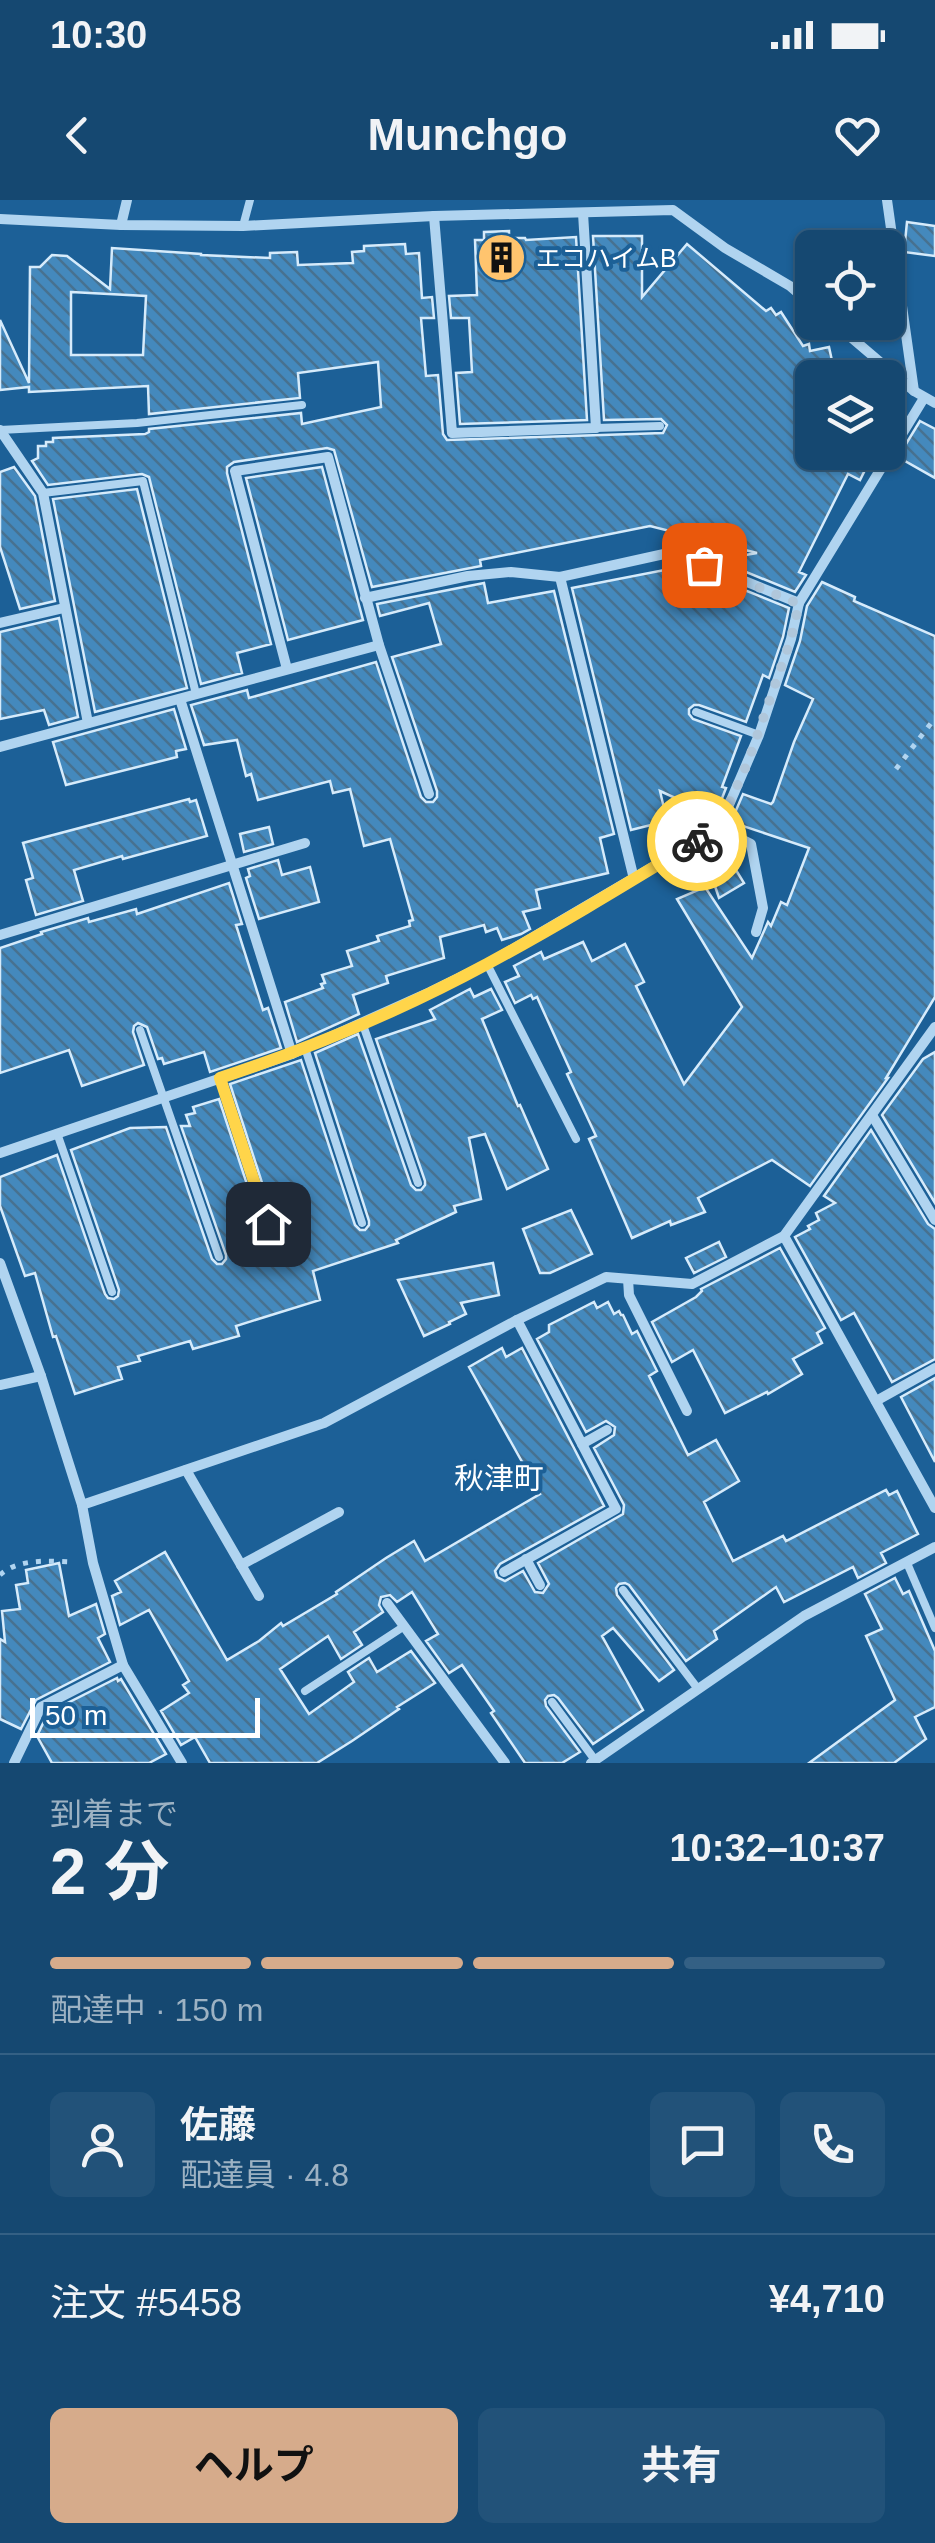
<!DOCTYPE html>
<html lang="ja">
<meta charset="utf-8">
<style>
body{margin:0;font-family:Helvetica,"Noto Sans JP",sans-serif;background:#225279;color:#f1f3f6;height:100vh;display:flex;flex-direction:column;font-size:38px;white-space:nowrap}
*{box-sizing:border-box;margin:0}
p{font-size:32px;color:#9db2c3}
.icon{flex:none;width:55px;height:55px;fill:none;stroke:currentColor;stroke-width:2;stroke-linecap:round;stroke-linejoin:round}
.map{position:relative;height:1563px;overflow:hidden}
.sheet{display:flex;flex-direction:column;background:#154871;flex:1}
.sheet>*{flex:none}
.controls{position:absolute;left:795px;top:30px;display:grid;gap:20px}
.controls a{display:grid;place-items:center;width:110px;height:110px;border-radius:15px;background:#154871;box-shadow:0 2px 8px #0004,0 0 0 2px #346084;font-size:50px}
.scale{position:absolute;left:30px;bottom:25px;width:230px;box-sizing:border-box;padding-left:10px;border:5px solid #fff;border-top:0;font-size:28px;line-height:35px;white-space:nowrap;color:#fff;-webkit-text-stroke:8px #1c6097;paint-order:stroke}
.pin{position:absolute;display:grid;place-items:center;width:85px;height:85px;color:#fff;margin:-42px;border-radius:20px;box-shadow:0 5px 15px #0006}
.courier{position:absolute;display:grid;place-items:center;width:100px;height:100px;margin:-50px;border:8px solid #ffd54a;border-radius:50%;background:#fff;color:#222;box-shadow:0 2px 12px #0007}
.headline em{font-style:normal;font-weight:700}
.headline div{display:flex;flex-direction:column-reverse}
.headline{display:flex;align-items:center;justify-content:space-between;height:170px;padding:0 50px}
h1{font-size:65px;font-weight:700;line-height:75px}
.bar{display:grid;grid-template-columns:repeat(4,1fr);gap:15px 10px;align-content:center;height:120px;padding:0 50px}
.bar i{height:12px;border-radius:8px;background:#346084}
.bar .on{background:#d6ab8b}
.bar p{grid-column:span 4}
.line{display:flex;align-items:center;gap:25px;padding:0 50px;border-top:2px solid #346084}
.line div{flex:1}
.round{display:grid;place-items:center;flex:none;width:105px;height:105px;border-radius:15px;background:#225279}
.button{display:flex;gap:20px;margin-top:auto;padding:20px 50px}
.button a{flex:1;height:115px;border-radius:15px;background:#d6ab8b;color:#111;font-size:40px;font-weight:700;line-height:115px;text-align:center}
.button a+a{background:#225279;color:#f1f3f6}
.status{display:flex;justify-content:space-between;align-items:center;height:70px;padding:0 50px;background:#154871;direction:ltr}
.status svg{height:28px;fill:currentColor}
header{display:flex;justify-content:space-between;align-items:center;height:130px;padding:0 50px;background:#154871;font-size:45px;font-weight:700}
.map>svg:first-child{display:block}
.building{fill:url(#building-back-hatch);stroke:#d6ebfb;stroke-width:2.5;fill-rule:evenodd}
.lines{fill:none;stroke-linecap:round;stroke-linejoin:round}
.path{stroke:#b0d4f0;stroke-width:5;stroke-dasharray:5 8;stroke-linecap:butt}
.service{stroke:#b0d4f0;stroke-width:8}
.minor{stroke:#b0d4f0;stroke-width:10}
.done{stroke:#b0c7db;stroke-width:10;stroke-dasharray:0 18}
.route{stroke:#ffd54a;stroke-width:12}
.labels{text-anchor:middle;dominant-baseline:central;stroke-width:8;stroke-linejoin:round;paint-order:stroke}
.poi-label{font-size:25px;fill:#fff;stroke:#1c6097;text-anchor:start}
.quarter-label{font-size:30px;fill:#fff;stroke:#1c6097}
</style>
<div class="status"><b>10:30</b><svg viewBox="0 0 49 12"><path d="M0 12V9h3v3zM5 12V6h3v6zM10 12V3h3v9zM15 12V0h3v12zM26 1h20v11H26zM47 4h2v5h-2z"/></svg></div>
<header><svg class="icon" aria-label="back" viewBox="0 0 24 24"><path d="M15 5l-7 7 7 7"/></svg>Munchgo<svg class="icon" aria-label="heart" viewBox="0 0 24 24"><path d="M12 20l-8-8c-3-5 5-10 8-4 3-6 11-1 8 4z"/></svg></header>
<div class="map">
<svg width="935" height="1563" viewBox="0 0 935 1563">
<defs>
<pattern id="building-back-hatch" width="6" height="6" patternUnits="userSpaceOnUse" patternTransform="scale(2.5)"><rect width="6" height="6" fill="#4489bd"/><path d="M-1 5l2 2M0 0l6 6M5-1l2 2" fill="none" stroke="#477190"/></pattern>
</defs>
<rect width="100%" height="100%" fill="#1c6097"/>
<g class="building">
<polygon points="907,22 935,26 935,56 904,52"/>
<polygon points="509,31 509,38 525,38 526,40 576,37 587,220 460,224 456,173 472,172 469,118 451,118 449,96 477,95 475,40 484,40 484,32"/>
<path d="M593 36H642V97L687 44 766 111 771 108 776 115 781 112 803 146 809 144 810 151 829 147 834 170 847 178H812V252H874L860 280 848 274 799 372 806 375 795 392 717 360 757 353 650 326 480 360 481 366 372 387 334 250 327 248 234 262 227 267V273L271 444 237 453 242 473 201 484 149 277 142 274 48 285 32 261 38 258V246H46V242H53V238L145 234 149 232V229L301 213 302 224 381 207 378 162 298 173 300 198 149 214 148 186 29 192V187L0 190V120L29 183 30 67H40L52 55 67 56 110 89 112 48 201 54V55L270 58V53L297 52 298 65 353 63 352 52 364 51V46L405 44 406 54 419 53 422 98 432 97 434 118H421L426 176 438 175 443 234 447 240 663 233 667 225 661 219 604 220ZM71 92 146 96 143 155H71Z"/>
<polygon points="920,221 935,229 935,278 898,257"/>
<polygon points="14,267 35,296 55,401 20,409 0,347 0,272"/>
<polygon points="322,267 363,420 288,440 246,278"/>
<polygon points="137,289 187,488 95,512 53,299"/>
<polygon points="685,366 789,408 783,437 769,478 763,475 746,522 699,505 694,505 689,509 689,514 693,519 741,536 722,587 726,588 715,616 660,591 667,621 631,630 572,388"/>
<polygon points="822,382 855,397 854,401 935,436 935,797 886,878 888,878 810,986 772,960 698,998 705,1012 671,1025 670,1021 632,1038 589,939 596,936 567,874 571,872 537,797 533,799 531,795 515,803 505,782 519,776 514,766 541,752 544,759 583,742 592,761 625,744 644,782 636,786 684,884 742,807 677,699 705,687 752,758 768,722 771,726 781,702 787,705 809,648 731,622 743,594 771,604 773,602 794,542 813,499 785,485 800,441 807,406"/>
<polygon points="484,383 488,403 554,391 614,634 600,638 608,673 536,690 540,708 523,712 530,729 521,734 502,740 497,728 486,732 484,725 440,737 444,758 386,776 388,783 353,795 359,814 297,842 285,802 323,788 321,784 325,783 322,775 352,766 347,751 379,741 377,736 410,726 409,721 413,720 390,639 364,646 350,589 333,593 330,581 258,600 251,574 246,576 237,540 204,545 191,505 247,490 249,498 376,462 421,597 426,602 433,602 437,597 437,591 392,457 441,444 429,403 380,416 377,404"/>
<polygon points="59,418 78,517 49,525 44,510 0,519 0,432"/>
<polygon points="174,509 186,549 176,551 177,557 66,585 53,542"/>
<polygon points="189,599 190,602 196,600 207,636 123,659 122,656 74,670 83,701 36,715 26,680 33,678 23,643"/>
<polygon points="269,627 273,644 244,652 240,634"/>
<polygon points="717,639 744,683 719,698 702,648"/>
<polygon points="278,660 282,675 310,667 319,702 259,719 246,678 250,676 248,669"/>
<polygon points="229,683 242,724 236,725 263,810 268,808 281,848 210,872 204,852 164,864 162,858 158,859 147,827 138,823 134,826 133,832 144,865 82,886 69,850 0,873 0,748 42,734 41,732 88,718 89,722 136,709 137,714"/>
<polygon points="470,789 474,797 491,789 502,810 482,819 518,906 520,905 548,969 507,989 485,934 469,938 481,999 454,1006 456,1012 396,1040 398,1043 313,1071 320,1100 236,1126 239,1136 193,1149 190,1141 138,1156 140,1161 118,1167 122,1179 75,1194 56,1136 53,1137 35,1073 25,1076 0,1006 0,977 57,955 105,1094 108,1098 114,1099 118,1096 119,1090 71,950 130,928 166,927 212,1059 217,1064 222,1064 226,1059 226,1055 181,926 190,926 186,915 195,913 193,907 219,899 261,1027 266,1032 271,1032 275,1027 275,1023 230,884 301,860 355,1025 360,1030 365,1030 369,1025 369,1021 315,853 358,834 411,985 416,990 421,990 425,985 425,981 376,839 435,819 430,810"/>
<polygon points="935,852 935,1003 882,915 923,859"/>
<polygon points="871,930 928,1024 935,1029 935,1159 892,1182 854,1113 841,1120 795,1037 810,1029 808,1026 819,1020 816,1013 835,1003 824,996"/>
<polygon points="571,1010 592,1054 550,1073 540,1073 523,1029"/>
<polygon points="719,1042 726,1057 694,1073 686,1058"/>
<polygon points="780,1048 825,1128 817,1133 822,1143 793,1159 802,1174 768,1194 767,1192 725,1213 693,1150 672,1162 652,1122 696,1097 702,1091 701,1089"/>
<polygon points="493,1063 499,1095 461,1103 466,1114 449,1122 450,1124 424,1136 398,1080"/>
<polygon points="594,1102 597,1108 608,1102 614,1114 619,1111 621,1115 623,1115 632,1134 637,1131 657,1171 649,1176 688,1255 716,1240 739,1281 704,1302 733,1361 783,1336 786,1341 886,1290 889,1295 897,1291 918,1334 881,1353 886,1363 858,1378 853,1367 784,1402 776,1387 714,1431 717,1439 686,1461 629,1385 625,1383 619,1384 616,1388 617,1395 674,1470 659,1481 613,1428 602,1436 643,1510 593,1544 558,1498 554,1495 548,1496 545,1500 546,1506 580,1552 562,1563 525,1563 491,1513 494,1511 462,1465 449,1473 426,1441 438,1434 412,1392 397,1402 390,1395 381,1397 379,1405 383,1412 354,1432 362,1445 341,1459 328,1436 280,1469 309,1514 354,1482 348,1472 369,1458 377,1472 411,1451 435,1483 397,1507 399,1509 352,1541 317,1563 210,1563 195,1537 181,1545 161,1511 189,1493 183,1485 189,1481 149,1410 120,1425 112,1396 121,1392 115,1381 165,1352 227,1460 259,1441 281,1423 283,1426 337,1394 336,1392 386,1358 414,1341 425,1361 540,1294 469,1167 502,1148 506,1157 522,1148 604,1306 500,1364 495,1371 497,1377 505,1381 523,1371 535,1392 543,1393 549,1384 538,1363 623,1314 624,1305 594,1248 614,1235 615,1227 606,1221 586,1232 537,1139 549,1132 549,1125"/>
<polygon points="935,1178 935,1262 901,1197"/>
<polygon points="59,1363 69,1416 96,1404 105,1434 98,1438 110,1462 36,1500 21,1529 0,1519 0,1439 5,1442 2,1411 20,1409 16,1385 28,1383 26,1370"/>
<polygon points="895,1378 903,1394 909,1391 935,1451 935,1507 915,1517 926,1539 894,1563 809,1563 895,1500 866,1436 882,1429 865,1394"/>
<polygon points="117,1478 118,1481 121,1479 166,1554 149,1563 52,1563 37,1536 48,1513"/>
</g>
<g class="lines">
<g class="path">
<polyline points="896,569 935,518"/>
<path d="M0 1375C18 1358 50 1361 73 1362"/>
</g>
<g class="service">
<polyline points="243,26 250,0"/>
<polyline points="596,228 660,226"/>
<polyline points="0,230 137,223 302,205"/>
<polyline points="43,293 143,281 196,494"/>
<polyline points="696,512 759,535"/>
<polyline points="487,764 576,939"/>
<polyline points="362,822 418,983"/>
<polyline points="140,830 219,1057"/>
<polyline points="305,848 362,1023"/>
<polyline points="220,878 268,1025"/>
<polyline points="57,933 112,1092"/>
<polyline points="907,1363 935,1428"/>
<polyline points="623,1390 698,1489"/>
<polyline points="305,1491 403,1427"/>
<polyline points="552,1502 595,1560"/>
</g>
<g class="minor">
<polyline points="887,0 914,191"/>
<polyline points="434,16 452,233 596,228 583,13"/>
<polyline points="0,19 121,25 243,26 434,16 673,10 725,48 790,86 812,105"/>
<polyline points="121,25 127,0"/>
<polyline points="833,122 914,191 935,203"/>
<polyline points="0,230 43,293 88,523"/>
<polyline points="560,377 634,679"/>
<polyline points="365,398 468,376 511,372 560,377 673,352 799,403"/>
<polyline points="0,423 64,408"/>
<polyline points="287,469 235,271 328,257 379,445 429,594"/>
<polyline points="180,499 292,854"/>
<polyline points="0,547 379,445"/>
<polyline points="719,628 751,644 763,708 756,732"/>
<polyline points="0,735 305,643"/>
<polyline points="872,915 935,1020"/>
<polyline points="0,953 292,854 430,792 487,764 719,628 759,535 791,439 799,403 924,198"/>
<polyline points="784,1036 935,1308"/>
<polyline points="0,1063 41,1176 82,1305 93,1363 123,1465 182,1563"/>
<polyline points="628,1079 629,1095 687,1211"/>
<polyline points="0,1185 41,1176"/>
<polyline points="876,1201 935,1168"/>
<polyline points="582,1244 607,1230"/>
<polyline points="186,1270 259,1396"/>
<polyline points="82,1305 324,1223 517,1120 606,1077 692,1084 784,1036 935,827"/>
<polyline points="526,1359 540,1385"/>
<polyline points="241,1365 339,1312"/>
<polyline points="504,1372 616,1309 517,1120"/>
<polyline points="387,1403 505,1563"/>
<polyline points="14,1563 41,1507 123,1465"/>
<polyline points="591,1563 804,1416 935,1347"/>
</g>
</g>
<g class="lines">
<polyline class="done" points="697,641 718,628 748,562 791,439 799,404 704,365"/>
<path class="route" d="M268 1024 220 878C311 848 402 810 487 764 558 726 628 683 697 641"/>
</g>
<defs>
<symbol id="building-disc" viewBox="-11 -11 22 22"><circle r="9.5" fill="#ffc46e" stroke="#1c6097"/><path d="M-4-6H4V6H1V3H-1V6H-4ZM-2.5-4.3h1.7v1.8h-1.7ZM.8-4.3h1.7v1.8H.8ZM-2.5-1h1.7V.8h-1.7ZM.8-1h1.7V.8H.8Z" fill="#111"/></symbol>
</defs>
<g fill-rule="evenodd">
<use href="#building-disc" x="474" y="30" width="55" height="55"/>
</g>
<g class="labels">
<g class="poi-label">
<text x="536" y="58">エコハイムB</text>
</g>
<g class="quarter-label">
<text x="499" y="1278">秋津町</text>
</g>
</g>
</svg>
<div class="controls">
<a><svg class="icon" aria-label="locate" viewBox="0 0 24 24"><circle cx="12" cy="12" r="6"/><path d="M12 2v4M12 18v4M2 12h4M18 12h4"/></svg></a>
<a><svg class="icon" aria-label="layers" viewBox="0 0 24 24"><path d="M12 4l9 5-9 5-9-5zM3 14l9 5 9-5"/></svg></a>
</div>
<div class="scale">50 m</div>
<div class="pin" style="left:704px;top:365px;background:#ea580c"><svg class="icon" aria-label="bag" viewBox="0 0 24 24"><path d="M5 8h14l-1 12H6zM9 8a3 3 0 0 1 6 0"/></svg></div>
<div class="pin" style="left:268px;top:1024px;background:#1f2937"><svg class="icon" aria-label="home" viewBox="0 0 24 24"><path d="M3 11l9-7 9 7M6 9v11h12V9"/></svg></div>
<div class="courier" style="left:697px;top:641px"><svg class="icon" aria-label="bike" viewBox="0 0 24 24"><circle cx="6" cy="16" r="4"/><circle cx="18" cy="16" r="4"/><path d="M6 16l4-8h5l3 8M10 8l3 8H6M13 5h3"/></svg></div>
</div>
<section class="sheet">
<div class="headline"><div><h1>2 分</h1><p>到着まで</p></div><em>10:32–10:37</em></div>
<div class="bar"><i class="on"></i><i class="on"></i><i class="on"></i><i></i><p>配達中 · 150 m</p></div>
<div class="line" style="height:180px"><a class="round"><svg class="icon" aria-label="person" viewBox="0 0 24 24"><circle cx="12" cy="8" r="4"/><path d="M4 21q1-7 8-7t8 7"/></svg></a><div><b>佐藤</b><p>配達員 · 4.8</p></div><a class="round"><svg class="icon" aria-label="chat" viewBox="0 0 24 24"><path d="M4 5h16v11H9l-5 4z"/></svg></a><a class="round"><svg class="icon" aria-label="phone" viewBox="0 0 24 24"><path d="M5 4h4l2 5-3 2q2 4 5 5l2-3 5 2v4C11 20 4 13 5 4z"/></svg></a></div>
<div class="line" style="height:130px"><div>注文 #5458</div><b>¥4,710</b></div>
<div class="button"><a>ヘルプ</a><a>共有</a></div>
</section>
